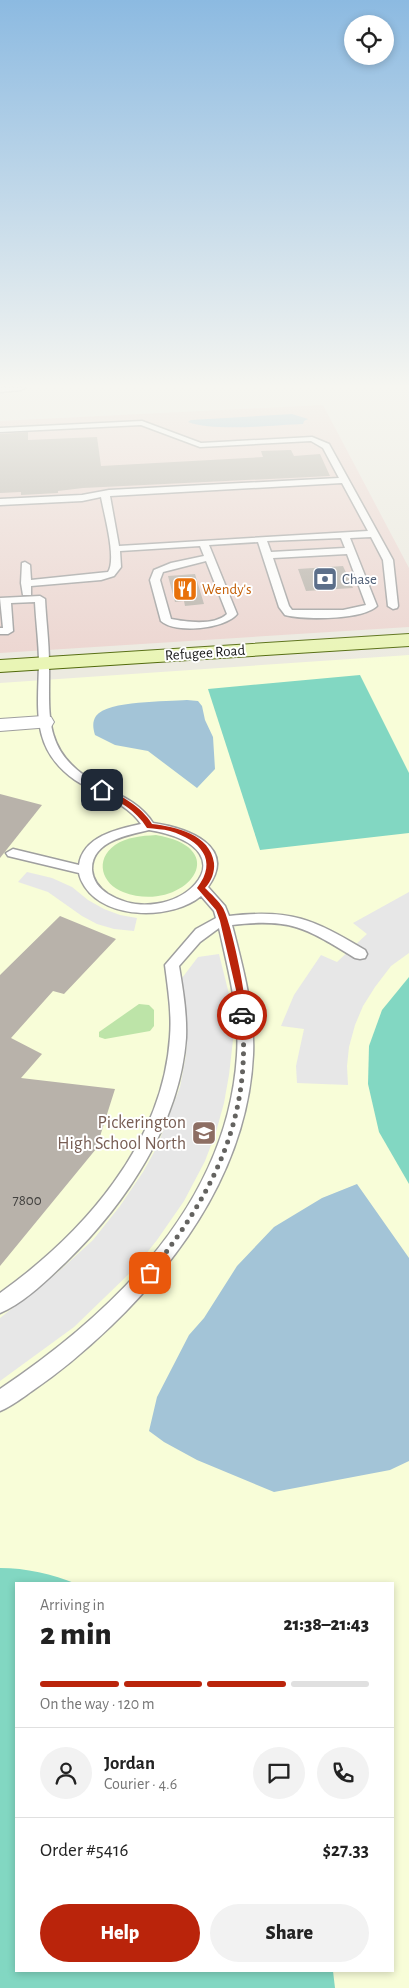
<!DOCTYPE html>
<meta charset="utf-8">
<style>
body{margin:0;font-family:"Alegreya Sans",sans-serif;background:#f2f2f2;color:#222;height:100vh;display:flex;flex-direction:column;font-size:19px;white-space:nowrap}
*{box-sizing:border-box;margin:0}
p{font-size:16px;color:#767676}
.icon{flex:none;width:28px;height:28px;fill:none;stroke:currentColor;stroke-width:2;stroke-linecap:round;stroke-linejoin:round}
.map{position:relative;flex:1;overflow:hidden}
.side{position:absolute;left:15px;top:1582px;width:379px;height:390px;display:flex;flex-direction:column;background:#fff;border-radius:0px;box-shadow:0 2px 8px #0003}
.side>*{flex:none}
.buttons{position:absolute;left:344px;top:15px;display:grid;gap:10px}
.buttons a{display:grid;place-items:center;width:50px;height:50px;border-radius:50%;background:#fff;box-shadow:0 2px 8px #0003;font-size:25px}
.pin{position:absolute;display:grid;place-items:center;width:42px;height:42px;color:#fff;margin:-21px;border-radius:10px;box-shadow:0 2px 8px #0006}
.courier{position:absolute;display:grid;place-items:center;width:50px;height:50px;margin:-25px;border:4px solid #ba240b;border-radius:50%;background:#fff;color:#222;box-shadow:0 1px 6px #0007}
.headline em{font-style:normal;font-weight:800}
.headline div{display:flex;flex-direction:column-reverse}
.headline{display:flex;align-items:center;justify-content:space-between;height:85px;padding:0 25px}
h1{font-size:32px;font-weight:800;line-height:38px}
.bar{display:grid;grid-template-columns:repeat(4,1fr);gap:8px 5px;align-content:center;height:60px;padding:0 25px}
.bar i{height:6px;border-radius:4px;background:#e0e0e0}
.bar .on{background:#ba240b}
.bar p{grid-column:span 4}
.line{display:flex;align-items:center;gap:12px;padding:0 25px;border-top:1px solid #e0e0e0}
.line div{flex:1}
.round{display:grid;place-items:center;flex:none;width:52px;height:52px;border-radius:26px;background:#f2f2f2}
.button{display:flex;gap:10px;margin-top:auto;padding:10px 25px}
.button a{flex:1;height:58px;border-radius:30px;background:#ba240b;color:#fff;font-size:20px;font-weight:800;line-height:58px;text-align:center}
.button a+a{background:#f2f2f2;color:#222}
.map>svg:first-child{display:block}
.commercial{fill:#ecd5d0}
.education{fill:#f8fdd8;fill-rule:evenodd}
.grass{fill:#bde4a8}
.pitch{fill:#82d7c2}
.parking{fill:#e7e7e7}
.water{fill:#a3c4d7}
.building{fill:#b8b2aa}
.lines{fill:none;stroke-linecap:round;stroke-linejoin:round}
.lane-casing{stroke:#9f9f9f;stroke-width:3}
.street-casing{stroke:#9f9f9f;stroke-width:2}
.secondary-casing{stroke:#51690b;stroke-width:2}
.lane{fill:#fff;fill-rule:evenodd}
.street{fill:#fff;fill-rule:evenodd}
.secondary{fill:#e9f5b5;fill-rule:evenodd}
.route{fill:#ba240b}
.done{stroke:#646360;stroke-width:5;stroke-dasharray:0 9}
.labels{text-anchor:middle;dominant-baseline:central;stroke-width:4;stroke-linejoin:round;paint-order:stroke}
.far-service-label{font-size:15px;fill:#4e5e75;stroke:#fff;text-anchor:start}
.far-food-label{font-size:15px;fill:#c56008;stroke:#fff;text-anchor:start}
.far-street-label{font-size:15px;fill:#1b1b1b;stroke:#fff}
.number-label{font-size:15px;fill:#42413f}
.education-label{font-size:18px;fill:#785e54;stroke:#fff;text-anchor:end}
</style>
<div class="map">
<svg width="409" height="1988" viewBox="0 0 409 1988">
<rect width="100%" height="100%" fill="#eceae0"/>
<polygon class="commercial" points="323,405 409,568 409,627 0,653 0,421"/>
<path class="education" d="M409 655V1988H0V683ZM16 1584H392V1971H16Z"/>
<g class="grass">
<path d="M156 835C238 849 182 915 123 892 102 884 94 860 115 845 127 837 141 836 156 835Z"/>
<polygon points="139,1004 149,1005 154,1010 154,1026 150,1031 105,1039 99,1037 99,1032"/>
</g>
<g class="pitch">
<polygon points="360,675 409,773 409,833 260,850 208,689"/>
<polygon points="409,977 409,1184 379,1132 368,1084 369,1046 382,1010"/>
<path d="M0 1568C26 1568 52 1574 77 1584H16V1971H333L335 1988H0Z"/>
</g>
<g class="parking">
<polygon points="27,872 52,878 72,887 88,900 104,909 120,915 137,918 134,931 114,929 97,924 82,916 48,892 18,882"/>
<polygon points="409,892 409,953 391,966 375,987 363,1006 355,1025 349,1047 347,1066 348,1085 297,1083 296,1066 304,1029 281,1026 294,995 321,955 337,962 367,934 353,923"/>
<polygon points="219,954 230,998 233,1040 229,1075 224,1103 216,1132 205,1161 184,1201 157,1240 133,1270 104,1298 74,1327 0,1381 0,1318 57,1273 93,1240 120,1206 143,1172 157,1147 180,1087 186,1055 187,1031 182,978 198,957"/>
</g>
<g class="water">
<path d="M292 414 308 419 304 421 303 424C273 425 215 432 188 422L191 420Z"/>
<path d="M187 700 198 701 202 706 205 720 213 737 215 769 197 788 148 751 115 745 95 735C93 728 92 722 96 716 108 700 167 702 187 700Z"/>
<polygon points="357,1184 409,1258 409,1461 390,1470 274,1492 197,1460 164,1442 149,1431 157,1397 189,1335 204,1318 237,1266 274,1227 322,1198"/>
</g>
<g class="building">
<polygon points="28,432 28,440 97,437 101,466 263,457 261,451 291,450 294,456 320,454 330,476 83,488 58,491 58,493 21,495 21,492 0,493 0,434"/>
<polygon points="343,566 353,588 306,591 298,569"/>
<polygon points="195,574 204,604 185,606 184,601 175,602 168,576"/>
<polygon points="0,794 42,805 0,858"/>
<polygon points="60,916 116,939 64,994 53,991 11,1038 42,1054 21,1078 115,1089 96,1149 0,1266 0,975"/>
</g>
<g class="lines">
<defs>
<g id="lane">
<polygon points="0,388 25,388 21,390 0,392"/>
<path d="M142 421 201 443 312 437 329 444 393 560 398 606 397 608 393 609 388 606 383 560 371 537 350 538 377 606C363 620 305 620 285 615L279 607 258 542 209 545 237 614C225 629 175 634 161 621L150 580 154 570 171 563 204 556 200 546 120 551 121 567 114 576 101 580 31 586V595H23L21 583 22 563 25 562 30 565 31 580 108 572C117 559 104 514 101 497L82 501 0 505V499L82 495 109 490 339 478 323 448 311 441 200 447 141 425 0 432V428ZM342 483 368 531 119 546 110 496ZM341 538 345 548 271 552 267 541ZM347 554 366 605 343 610H292L289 606 273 558ZM206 561 227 614C214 626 187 622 171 619L160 580 163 572Z"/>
<path d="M40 596 45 599C46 620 49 642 49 663 50 710 42 746 85 776 109 792 137 798 153 823 186 828 238 845 208 887L225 906 229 916C292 909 312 919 365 950L367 954 365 958 360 959 355 958C306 928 291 918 232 925 243 967 255 1012 253 1055 248 1162 186 1254 111 1326 86 1350 60 1372 32 1391 22 1398 12 1406 0 1411V1389C115 1312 228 1202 237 1055 240 1013 228 969 219 928L200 942 179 966C183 990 187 1014 186 1038 180 1123 126 1204 66 1262 48 1279 23 1304 0 1313V1293C83 1234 163 1144 170 1037 172 1013 168 989 165 965L196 929 216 918 214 911 201 896C172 920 107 920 85 887 82 882 80 879 79 873L8 856 6 853 13 849 79 865C83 836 118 829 141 824 126 802 96 794 75 780 31 749 38 711 39 663 39 643 36 623 35 602L11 603 13 631 8 634H0V628H3L0 598ZM149 830C263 849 172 934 108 894 99 888 93 881 92 870 91 841 128 835 149 830Z"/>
</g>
<polygon id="street" points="43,716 51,717 54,722 51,727 0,731 0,719"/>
<polygon id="secondary" points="409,634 409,646 0,672 0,660"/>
</defs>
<use href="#lane" class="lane-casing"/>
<use href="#street" class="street-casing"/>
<use href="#secondary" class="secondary-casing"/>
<use href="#lane" class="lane"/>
<use href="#street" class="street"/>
<use href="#secondary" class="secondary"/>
</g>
<linearGradient id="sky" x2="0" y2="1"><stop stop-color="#8cbae1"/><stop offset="0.58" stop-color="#f6f6f1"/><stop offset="1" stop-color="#f6f6f1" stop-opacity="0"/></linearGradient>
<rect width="409" height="666" fill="url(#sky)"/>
<path class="route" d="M102 788C120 794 142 807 152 824 176 827 210 834 214 863 215 872 211 882 205 888 211 894 219 901 223 908 231 922 249 1004 245 1017L242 1018 238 1015 236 990 220 921 216 910 197 888C219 860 200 840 170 831 163 829 155 829 147 828 136 810 118 800 99 792L98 790Z"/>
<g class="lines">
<path class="done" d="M150 1273C213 1194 252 1119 242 1015"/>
</g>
<defs>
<symbol id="bank-square" viewBox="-11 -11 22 22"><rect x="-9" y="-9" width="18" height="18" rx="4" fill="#5c6f8a" stroke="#fff"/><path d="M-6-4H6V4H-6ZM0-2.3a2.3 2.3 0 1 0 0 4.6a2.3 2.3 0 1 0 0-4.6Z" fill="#fff"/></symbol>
<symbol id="restaurant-square" viewBox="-11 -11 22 22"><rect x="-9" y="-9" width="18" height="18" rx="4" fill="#e8710a" stroke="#fff"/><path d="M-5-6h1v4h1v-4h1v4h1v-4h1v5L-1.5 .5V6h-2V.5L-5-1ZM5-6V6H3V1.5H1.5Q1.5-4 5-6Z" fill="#fff"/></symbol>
<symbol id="school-square" viewBox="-11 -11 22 22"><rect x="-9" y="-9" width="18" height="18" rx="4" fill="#8d6e63" stroke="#fff"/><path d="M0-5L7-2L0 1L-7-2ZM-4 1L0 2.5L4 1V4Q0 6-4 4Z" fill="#fff"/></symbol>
</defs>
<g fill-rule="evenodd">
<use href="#bank-square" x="311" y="565" width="28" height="28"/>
<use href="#restaurant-square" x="171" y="575" width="28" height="28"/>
<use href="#school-square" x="190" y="1119" width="28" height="28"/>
</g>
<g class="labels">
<g class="far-service-label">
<text x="342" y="579">Chase</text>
</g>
<g class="far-food-label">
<text x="202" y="589">Wendy's</text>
</g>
<g class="far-street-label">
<text transform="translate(205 653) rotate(-4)">Refugee Road</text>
</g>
<g class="number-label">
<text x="27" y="1200">7800</text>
</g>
<g class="education-label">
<text x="186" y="1123">Pickerington<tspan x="186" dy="21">High School North</tspan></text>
</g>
</g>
</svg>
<div class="buttons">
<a><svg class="icon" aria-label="locate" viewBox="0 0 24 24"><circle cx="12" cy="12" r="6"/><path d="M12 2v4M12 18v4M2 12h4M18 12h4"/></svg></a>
</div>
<div class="pin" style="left:150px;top:1273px;background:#ea580c"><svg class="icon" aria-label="bag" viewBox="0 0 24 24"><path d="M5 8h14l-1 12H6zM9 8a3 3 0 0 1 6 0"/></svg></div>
<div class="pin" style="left:102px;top:790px;background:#1f2937"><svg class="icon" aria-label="home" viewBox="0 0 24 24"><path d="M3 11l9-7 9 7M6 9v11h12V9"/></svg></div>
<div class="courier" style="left:242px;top:1015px"><svg class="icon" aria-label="car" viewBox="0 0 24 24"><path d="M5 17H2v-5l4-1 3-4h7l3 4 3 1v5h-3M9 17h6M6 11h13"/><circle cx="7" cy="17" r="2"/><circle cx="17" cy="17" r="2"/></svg></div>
<section class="side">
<div class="headline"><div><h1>2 min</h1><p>Arriving in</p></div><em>21:38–21:43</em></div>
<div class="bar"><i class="on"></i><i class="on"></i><i class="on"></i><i></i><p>On the way · 120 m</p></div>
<div class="line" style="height:90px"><a class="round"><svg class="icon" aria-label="person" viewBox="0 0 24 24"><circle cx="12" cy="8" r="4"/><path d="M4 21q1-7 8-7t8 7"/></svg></a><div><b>Jordan</b><p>Courier · 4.6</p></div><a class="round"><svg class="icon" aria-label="chat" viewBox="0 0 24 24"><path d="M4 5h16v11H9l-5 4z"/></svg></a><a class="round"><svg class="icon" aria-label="phone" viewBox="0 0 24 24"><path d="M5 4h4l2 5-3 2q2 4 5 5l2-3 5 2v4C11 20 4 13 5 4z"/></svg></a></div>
<div class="line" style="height:65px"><div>Order #5416</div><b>$27.33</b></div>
<div class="button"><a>Help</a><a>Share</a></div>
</section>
</div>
